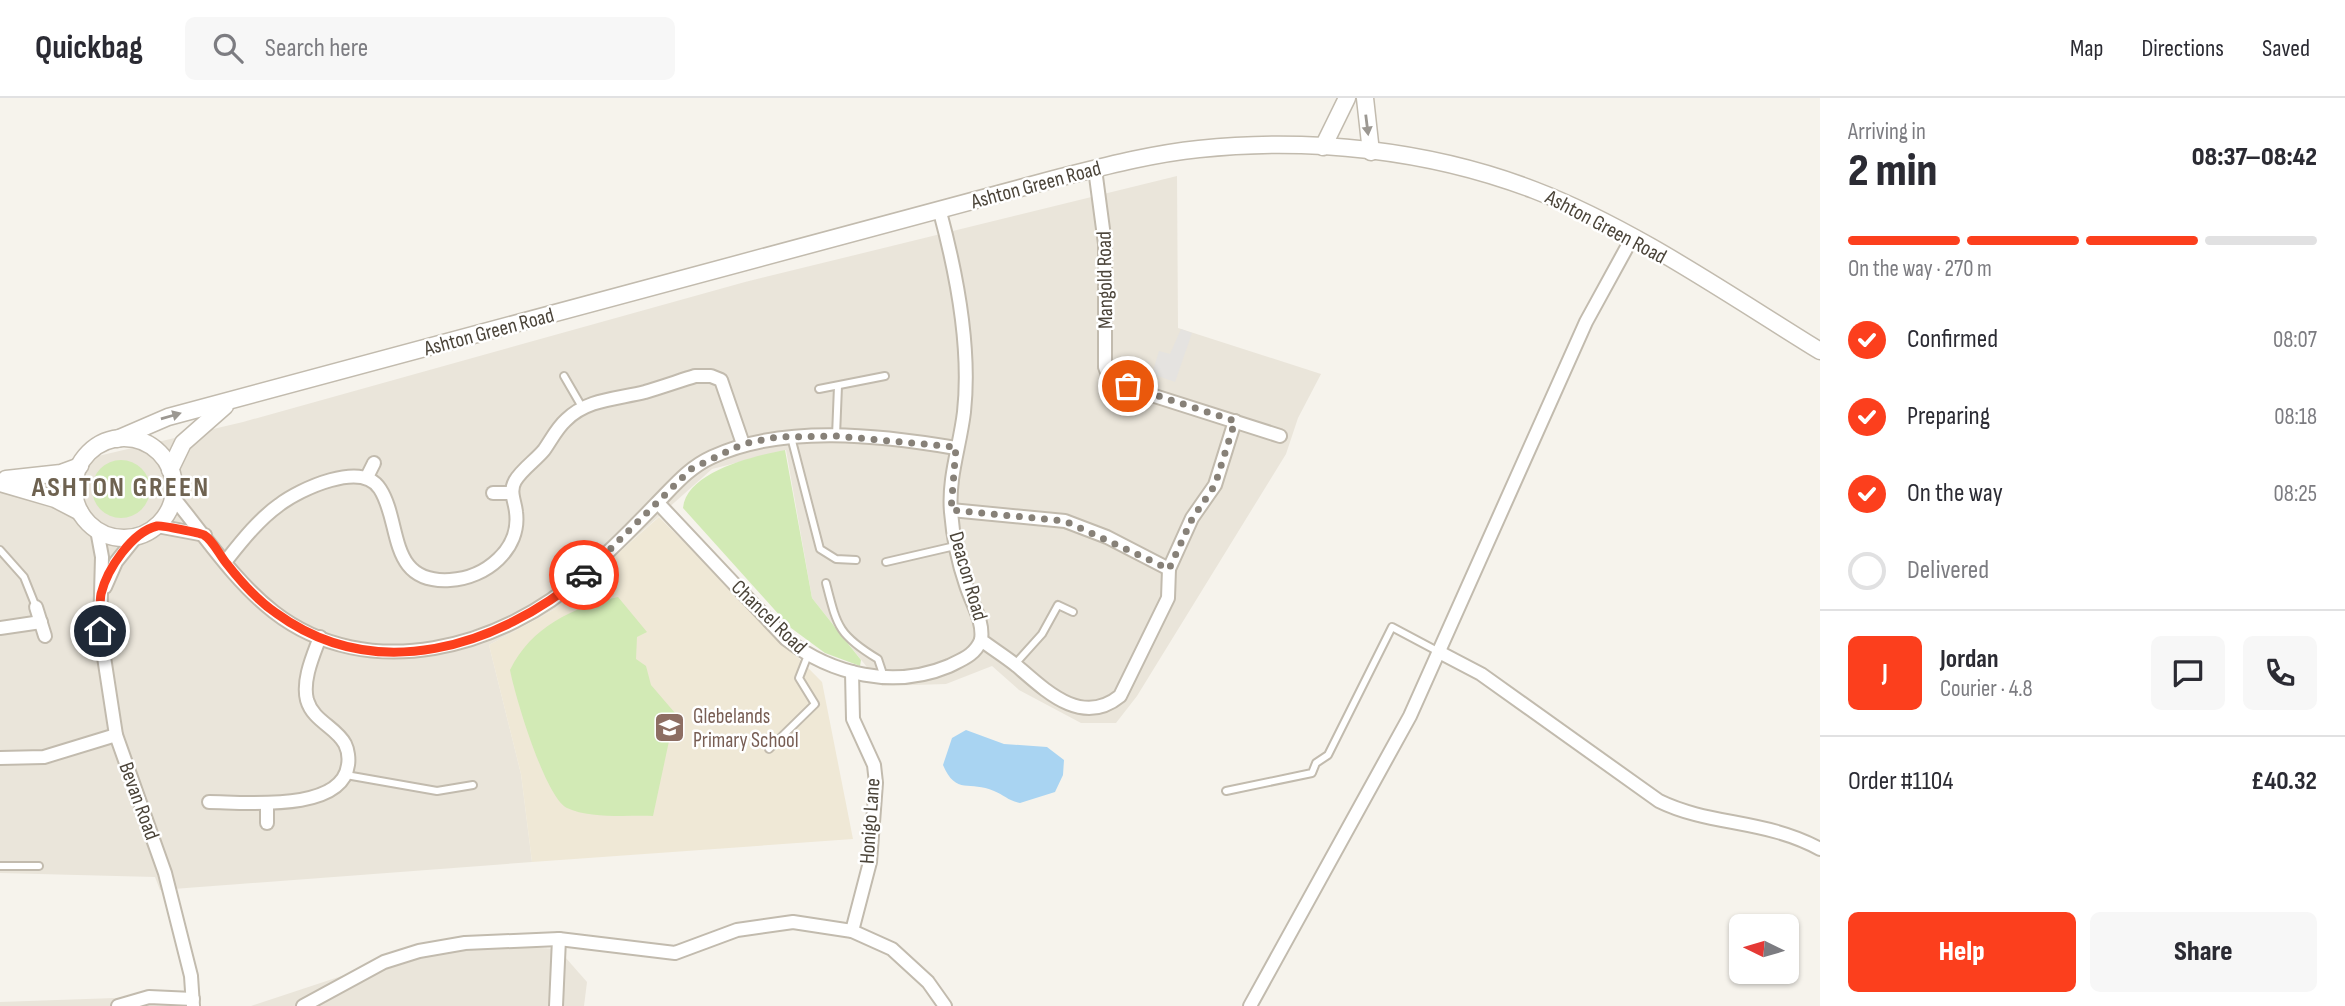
<!DOCTYPE html>
<meta charset="utf-8">
<style>
body{margin:0;font-family:"Sofia Sans Condensed",sans-serif;background:#f7f7f7;color:#2b2b33;height:100vh;display:flex;flex-direction:column;font-size:26px;white-space:nowrap}
*{box-sizing:border-box;margin:0}
p{font-size:23px;color:#7c7c81}
.icon{flex:none;width:38px;height:38px;fill:none;stroke:currentColor;stroke-width:2;stroke-linecap:round;stroke-linejoin:round}
.map{position:relative;flex:1;overflow:hidden}
.drawer{display:flex;flex-direction:column;background:#fff;width:525px}
.drawer>*{flex:none}
.needle{width:46px;rotate:275deg}
.tools{position:absolute;left:1729px;top:816px;display:grid;gap:14px}
.tools a{display:grid;place-items:center;width:70px;height:70px;border-radius:10px;background:#fff;box-shadow:0 2px 5px #0004;font-size:35px}
.pin{position:absolute;display:grid;place-items:center;width:60px;height:60px;color:#fff;margin:-30px;border:4px solid #fff;border-radius:50%;box-shadow:0 2px 7px #0007}
.courier{position:absolute;display:grid;place-items:center;width:70px;height:70px;margin:-35px;border:5px solid #fc3f1d;border-radius:50%;background:#fff;color:#222;box-shadow:0 2px 9px #0007}
.headline em{font-style:normal;font-weight:800}
.headline div{display:flex;flex-direction:column-reverse}
.headline{display:flex;align-items:center;justify-content:space-between;height:119px;padding:0 28px}
h1{font-size:46px;font-weight:800;line-height:52px}
.bar{display:grid;grid-template-columns:repeat(4,1fr);gap:10px 7px;align-content:center;height:84px;padding:0 28px}
.bar i{height:9px;border-radius:5px;background:#e1e1e2}
.bar .on{background:#fc3f1d}
.bar p{grid-column:span 4}
.line{display:flex;align-items:center;gap:18px;padding:0 28px;border-top:2px solid #e1e1e2}
.line div{flex:1}
.round{display:grid;place-items:center;flex:none;width:74px;height:74px;border-radius:10px;background:#f7f7f7}
ol{padding:0 28px;list-style:none}
li{display:flex;align-items:center;gap:21px;height:77px}
li p{margin-inline-start:auto}
li .icon{padding:7px;border-radius:50%;background:#fc3f1d;color:#fff;stroke-width:4}
li:last-child{color:#7c7c81}
li i{width:38px;height:38px;border:4px solid #e1e1e2;border-radius:50%}
.primary-button{display:flex;gap:14px;margin-top:auto;padding:14px 28px}
.primary-button a{flex:1;height:80px;border-radius:10px;background:#fc3f1d;color:#fff;font-size:28px;font-weight:800;line-height:80px;text-align:center}
.primary-button a+a{background:#f7f7f7;color:#2b2b33}
header{display:flex;align-items:center;gap:42px;box-sizing:border-box;height:98px;padding:0 35px;background:#fff;border-bottom:2px solid #e1e1e2}
header strong{font-size:33px}
nav{display:flex;gap:38px;margin-inline-start:auto;font-size:24px}
.search{width:490px;height:63px;background:#f7f7f7;display:flex;align-items:center;gap:18px;box-sizing:border-box;padding:0 24px;border-radius:10px;color:#7c7c81;font-size:26px}
main{display:flex;flex:1;min-height:0}
.map>svg:first-child{display:block}
.residential{fill:#eae5da}
.education{fill:#efe8d6}
.green{fill:#d2eab5}
.parking{fill:#e5e3e0}
.water{fill:#a9d4f2}
.lines{fill:none;stroke-linecap:round;stroke-linejoin:round}
.service-casing{stroke:#c2bbae;stroke-width:10}
.minor-casing{stroke:#c2bbae;stroke-width:16}
.tertiary-casing{stroke:#c2bbae;stroke-width:19}
.service{stroke:#fff;stroke-width:6}
.minor{stroke:#fff;stroke-width:12}
.tertiary{stroke:#fff;stroke-width:16}
.oneway{fill:#9c9892}
.done{stroke:#878178;stroke-width:7;stroke-dasharray:0 12.6}
.route{stroke:#fc3f1d;stroke-width:9}
.labels{text-anchor:middle;dominant-baseline:central;stroke-width:5;stroke-linejoin:round;paint-order:stroke}
.street-label{font-size:21px;fill:#4b4439;stroke:#fff}
.education-label{font-size:21px;fill:#785e54;stroke:#fff;text-anchor:start}
.district-label{font-size:28px;font-weight:bold;letter-spacing:2px;fill:#6e6250;stroke:#fff}
</style>
<header>
<strong>Quickbag</strong>
<div class="search"><svg class="icon" aria-label="search" viewBox="0 0 24 24"><circle cx="10" cy="10" r="6"/><path d="M15 15l6 6"/></svg>Search here</div>
<nav><a>Map</a><a>Directions</a><a>Saved</a></nav>
</header>
<main>
<div class="map">
<svg width="1820" height="908" viewBox="0 0 1820 908">
<rect width="100%" height="100%" fill="#f6f3ec"/>
<g class="residential">
<polygon points="1177,78 1178,230 1321,276 1298,320 1286,356 1137,598 1116,625 1081,625 1019,592 992,568 946,586 882,588 812,500 786,352 712,371 555,511 489,547 521,676 532,764 160,792 155,779 0,775 0,381 243,324 745,184"/>
<polygon points="492,847 558,851 587,884 584,908 251,908 384,864"/>
<polygon points="172,898 180,908 0,908 0,904"/>
</g>
<polygon class="education" points="659,419 822,584 853,741 532,764 521,676 489,547 555,511"/>
<g class="green">
<path d="M785 352 812 500 861 562 860 568 825 555 791 530 683 410C687 373 755 358 785 352Z"/>
<circle cx="121" cy="391" r="29"/>
<path d="M618 499 647 534 637 539 636 561 646 568 651 587 675 615 653 718C627 717 590 721 567 710 545 699 515 598 510 572 531 529 573 509 618 499Z"/>
</g>
<polygon class="parking" points="1181,231 1192,235 1175,284 1152,276 1159,253 1170,256"/>
<path class="water" d="M966 632 1004 646 1047 649 1064 662 1063 677 1055 694 1020 705C1009 703 1004 697 994 693 970 682 956 698 943 667L952 640Z"/>
<g class="lines">
<defs>
<g id="service">
<polyline points="564,278 582,309"/>
<polyline points="819,291 885,278"/>
<polyline points="836,338 838,288"/>
<polyline points="791,339 820,451 836,461 856,462"/>
<polyline points="0,452 24,479 36,509"/>
<polyline points="886,464 955,448"/>
<path d="M826 485C837 528 838 537 878 561L884 579"/>
<polyline points="1015,566 1042,536 1058,507 1073,514"/>
<polyline points="769,651 815,606 799,580 808,557"/>
<polyline points="346,677 437,693 473,687"/>
<polyline points="1226,693 1312,675 1316,665 1328,657 1392,529 1439,554"/>
<polyline points="0,768 39,768"/>
</g>
<g id="minor">
<polyline points="1095,71 1105,146 1105,269 1110,282 1120,287 1280,338"/>
<path d="M940 114C957 177 971 250 964 314 960 348 948 380 951 414 953 439 958 464 966 487 972 506 984 523 981 542 993 551 1006 559 1017 568 1046 593 1082 629 1120 598L1168 500 1169 471 1192 420 1215 387 1235 323"/>
<polyline points="367,379 374,365"/>
<polyline points="493,395 512,395"/>
<path d="M173 399C205 438 234 483 274 514 368 587 503 550 584 476 609 454 633 430 656 406 674 388 688 370 712 359 783 326 880 337 956 350"/>
<path d="M658 405 786 541C832 577 894 591 949 568 963 561 975 557 981 542"/>
<polyline points="951,412 1065,423 1107,439 1169,471"/>
<polyline points="157,428 205,437"/>
<polyline points="97,432 102,459 100,533 116,637 165,775 191,878 193,908"/>
<path d="M225 464C241 444 258 422 279 407 300 391 362 362 380 391 402 425 387 486 450 482 486 480 521 451 516 414 515 403 509 394 515 383 522 371 536 362 544 352 551 342 557 330 566 322 587 301 617 301 645 294 662 289 679 283 695 278H711L721 282 743 346"/>
<polyline points="105,489 116,464 136,439"/>
<polyline points="36,509 45,538"/>
<polyline points="0,530 41,524"/>
<path d="M1439 554 1481 576 1659 703C1710 728 1765 721 1820 751"/>
<polyline points="0,660 44,659 116,637"/>
<path d="M209 704C243 704 342 715 348 667 349 661 348 652 345 646 336 629 313 623 307 602 302 582 313 558 320 539"/>
<polyline points="267,705 267,725"/>
<polyline points="852,833 870,764 876,685 874,667 853,621 852,574"/>
<polyline points="118,908 149,899 193,901"/>
<polyline points="303,908 384,864 419,853 465,845 559,841 675,855 737,832 793,824 852,833 892,851 928,884 945,908"/>
<polyline points="556,908 559,841"/>
<polyline points="1250,908 1410,618 1586,224 1632,140"/>
</g>
<g id="tertiary">
<polyline points="1365,0 1371,54"/>
<polyline points="1323,49 1347,0"/>
<circle cx="124" cy="390" r="50"/>
<path d="M117 341 168 319 1054 81C1102 69 1150 56 1199 51 1309 39 1430 52 1534 92 1633 130 1729 197 1820 253"/>
<polyline points="170,372 183,345 225,308"/>
<polyline points="6,381 61,375 80,368"/>
<polyline points="0,385 55,401 80,414"/>
</g>
</defs>
<use href="#service" class="service-casing"/>
<use href="#minor" class="minor-casing"/>
<use href="#tertiary" class="tertiary-casing"/>
<use href="#service" class="service"/>
<use href="#minor" class="minor"/>
<use href="#tertiary" class="tertiary"/>
</g>
<defs><path id="oneway-solid" d="M-6-.8H1V-3.2L6.5 0L1 3.2V.8H-6Z" transform="scale(1.75)"/></defs>
<g class="oneway">
<use href="#oneway-solid" transform="translate(1367 27) rotate(83)"/>
<use href="#oneway-solid" transform="translate(171 318) rotate(-16)"/>
</g>
<g class="lines">
<polyline class="done" points="584,477 691,371 743,346 777,339 836,338 956,349 951,412 1065,423 1169,471 1192,421 1215,387 1235,323 1128,288"/>
<path class="route" d="M100 533C101 521 99 507 101 496 107 471 132 434 157 428 161 427 200 435 204 437 213 442 220 458 227 466 241 484 257 502 276 515 376 588 497 549 584 477"/>
</g>
<defs>
<symbol id="school-square" viewBox="-11 -11 22 22"><rect x="-9" y="-9" width="18" height="18" rx="4" fill="#8d6e63" stroke="#fff"/><path d="M0-5L7-2L0 1L-7-2ZM-4 1L0 2.5L4 1V4Q0 6-4 4Z" fill="#fff"/></symbol>
</defs>
<g fill-rule="evenodd">
<use href="#school-square" x="652" y="612" width="35" height="35"/>
</g>
<g class="labels">
<g class="street-label">
<text transform="translate(1036 87) rotate(-15)">Ashton Green Road</text>
<text transform="translate(1606 129) rotate(28)">Ashton Green Road</text>
<text transform="translate(1105 182) rotate(-91)">Mangold Road</text>
<text transform="translate(489 234) rotate(-15)">Ashton Green Road</text>
<text transform="translate(968 478) rotate(74)">Deacon Road</text>
<text transform="translate(769 519) rotate(44)">Chancel Road</text>
<text transform="translate(139 703) rotate(70)">Bevan Road</text>
<text transform="translate(870 723) rotate(-86)">Honigo Lane</text>
</g>
<g class="education-label">
<text x="693" y="618">Glebelands<tspan x="693" dy="24">Primary School</tspan></text>
</g>
<g class="district-label">
<text x="121" y="389">ASHTON GREEN</text>
</g>
</g>
</svg>
<div class="tools">
<a><svg class="needle" viewBox="-14 -14 28 28"><path d="M0-13l5 13h-10z" fill="#e53935"/><path d="M0 13l5-13h-10z" fill="#7c7c81"/></svg></a>
</div>
<div class="pin" style="left:1128px;top:288px;background:#ea580c"><svg class="icon" aria-label="bag" viewBox="0 0 24 24"><path d="M5 8h14l-1 12H6zM9 8a3 3 0 0 1 6 0"/></svg></div>
<div class="pin" style="left:100px;top:533px;background:#1f2937"><svg class="icon" aria-label="home" viewBox="0 0 24 24"><path d="M3 11l9-7 9 7M6 9v11h12V9"/></svg></div>
<div class="courier" style="left:584px;top:477px"><svg class="icon" aria-label="car" viewBox="0 0 24 24"><path d="M5 17H2v-5l4-1 3-4h7l3 4 3 1v5h-3M9 17h6M6 11h13"/><circle cx="7" cy="17" r="2"/><circle cx="17" cy="17" r="2"/></svg></div>
</div>
<section class="drawer">
<div class="headline"><div><h1>2 min</h1><p>Arriving in</p></div><em>08:37–08:42</em></div>
<div class="bar"><i class="on"></i><i class="on"></i><i class="on"></i><i></i><p>On the way · 270 m</p></div>
<ol>
<li><svg class="icon" aria-label="check" viewBox="0 0 24 24"><path d="M5 12l5 5 9-10"/></svg>Confirmed<p>08:07</p></li>
<li><svg class="icon" aria-label="check" viewBox="0 0 24 24"><path d="M5 12l5 5 9-10"/></svg>Preparing<p>08:18</p></li>
<li><svg class="icon" aria-label="check" viewBox="0 0 24 24"><path d="M5 12l5 5 9-10"/></svg>On the way<p>08:25</p></li>
<li><i></i>Delivered</li>
</ol>
<div class="line" style="height:126px"><b class="round" style="background:#fc3f1d;color:#fff">J</b><div><b>Jordan</b><p>Courier · 4.8</p></div><a class="round"><svg class="icon" aria-label="chat" viewBox="0 0 24 24"><path d="M4 5h16v11H9l-5 4z"/></svg></a><a class="round"><svg class="icon" aria-label="phone" viewBox="0 0 24 24"><path d="M5 4h4l2 5-3 2q2 4 5 5l2-3 5 2v4C11 20 4 13 5 4z"/></svg></a></div>
<div class="line" style="height:91px"><div>Order #1104</div><b>£40.32</b></div>
<div class="primary-button"><a>Help</a><a>Share</a></div>
</section>
</main>
